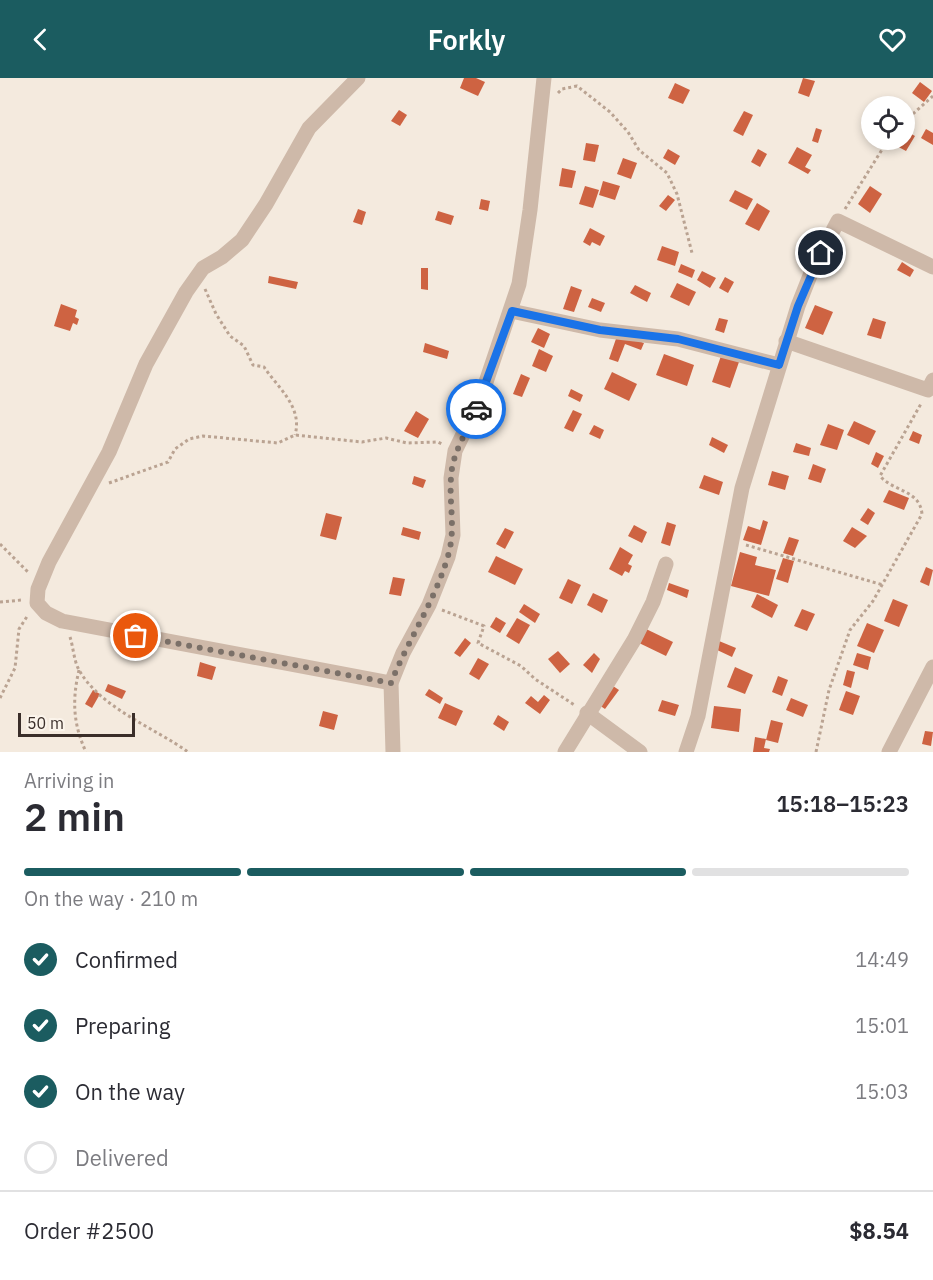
<!DOCTYPE html>
<meta charset="utf-8">
<style>
body{margin:0;font-family:"IBM Plex Sans",sans-serif;background:#f7f7f7;color:#2b2b33;height:100vh;display:flex;flex-direction:column;font-size:22px;white-space:nowrap}
*{box-sizing:border-box;margin:0}
p{font-size:20px;color:#7c7c81}
.icon{flex:none;width:33px;height:33px;fill:none;stroke:currentColor;stroke-width:2;stroke-linecap:round;stroke-linejoin:round}
.map{position:relative;height:674px;overflow:hidden}
.drawer{display:flex;flex-direction:column;background:#fff;flex:1}
.drawer>*{flex:none}
.tools{position:absolute;left:861px;top:18px;display:grid;gap:12px}
.tools a{display:grid;place-items:center;width:54px;height:54px;border-radius:50%;background:#fff;box-shadow:0 3px 9px #0003;font-size:30px}
.scale{position:absolute;left:18px;bottom:15px;width:117px;box-sizing:border-box;padding-left:6px;border:3px solid #3a2e29;border-top:0;font-size:16px;line-height:21px;white-space:nowrap;color:#3a2e29;-webkit-text-stroke:4px #fbf4eb;paint-order:stroke}
.pin{position:absolute;display:grid;place-items:center;width:51px;height:51px;color:#fff;margin:-26px;border:3px solid #fff;border-radius:50%;box-shadow:0 2px 6px #0007}
.courier{position:absolute;display:grid;place-items:center;width:60px;height:60px;margin:-30px;border:4px solid #1a73e8;border-radius:50%;background:#fff;color:#222;box-shadow:0 2px 8px #0007}
.head em{font-style:normal;font-weight:600}
.head div{display:flex;flex-direction:column-reverse}
.head{display:flex;align-items:center;justify-content:space-between;height:102px;padding:0 24px}
h1{font-size:39px;font-weight:600;line-height:45px}
.bar{display:grid;grid-template-columns:repeat(4,1fr);gap:9px 6px;align-content:center;height:72px;padding:0 24px}
.bar i{height:8px;border-radius:4px;background:#e1e1e2}
.bar .active{background:#1b5c60}
.bar p{grid-column:span 4}
.line{display:flex;align-items:center;gap:15px;padding:0 24px;border-top:2px solid #e1e1e2}
.line div{flex:1}
ol{padding:0 24px;list-style:none}
li{display:flex;align-items:center;gap:18px;height:66px}
li p{margin-inline-start:auto}
li .icon{padding:6px;border-radius:50%;background:#1b5c60;color:#fff;stroke-width:4}
li:last-child{color:#7c7c81}
li i{width:33px;height:33px;border:3px solid #e1e1e2;border-radius:50%}
header{display:flex;justify-content:space-between;align-items:center;height:78px;padding:0 24px;background:#1b5c60;color:#fff;font-size:27px;font-weight:600}
.map>svg:first-child{display:block}
.building{fill:#ce6342}
.lines{fill:none;stroke-linecap:round;stroke-linejoin:round}
.path{stroke:#baa392;stroke-width:3;stroke-dasharray:3 3;stroke-linecap:butt}
.street{stroke:#ceb9a9;stroke-width:15}
.done{stroke:#7b7068;stroke-width:6;stroke-dasharray:0 10.8}
.route{stroke:#1a73e8;stroke-width:8}
</style>
<header><svg class="icon" aria-label="back" viewBox="0 0 24 24"><path d="M15 5l-7 7 7 7"/></svg>Forkly<svg class="icon" aria-label="heart" viewBox="0 0 24 24"><path d="M12 20l-8-8c-3-5 5-10 8-4 3-6 11-1 8 4z"/></svg></header>
<div class="map">
<svg width="933" height="674" viewBox="0 0 933 674">
<rect width="100%" height="100%" fill="#f4eade"/>
<g class="building">
<polygon points="464,0 476,0 485,4 478,18 460,10"/>
<polygon points="803,0 815,3 809,19 798,15"/>
<polygon points="920,4 932,13 924,24 912,15"/>
<polygon points="675,5 690,12 683,26 668,20"/>
<polygon points="399,32 407,37 400,48 391,43"/>
<polygon points="744,33 753,37 743,58 733,53"/>
<polygon points="816,50 822,52 818,65 812,63"/>
<polygon points="926,51 933,55 933,67 921,60"/>
<polygon points="904,52 915,58 906,73 893,66 895,62 904,62"/>
<polygon points="586,65 599,67 595,84 583,82"/>
<polygon points="797,69 812,77 805,89 811,92 808,96 788,85"/>
<polygon points="668,71 680,78 675,87 663,80"/>
<polygon points="758,71 767,76 760,89 751,84"/>
<polygon points="623,80 637,85 631,101 617,96"/>
<polygon points="562,90 576,93 572,110 559,108"/>
<polygon points="603,103 620,108 615,122 599,117"/>
<polygon points="585,108 599,112 593,130 579,126"/>
<polygon points="870,108 882,116 870,135 858,126"/>
<polygon points="735,112 753,121 747,132 729,123"/>
<polygon points="668,117 675,122 666,133 659,128"/>
<polygon points="481,121 490,123 488,133 479,131"/>
<polygon points="757,125 770,133 759,153 745,146"/>
<polygon points="358,131 366,134 362,147 353,144"/>
<polygon points="438,133 454,138 451,147 435,142"/>
<polygon points="590,150 605,158 600,168 592,164 590,168 583,164"/>
<polygon points="662,168 679,174 675,188 657,182"/>
<polygon points="902,184 914,192 910,199 897,192"/>
<polygon points="681,186 695,192 692,200 678,194"/>
<polygon points="421,190 428,190 428,212 421,211"/>
<polygon points="702,193 716,200 710,210 697,202"/>
<polygon points="269,198 298,204 296,211 268,205"/>
<polygon points="725,199 734,204 728,215 719,210"/>
<polygon points="677,205 696,214 689,228 670,219"/>
<polygon points="635,207 651,215 647,224 630,215"/>
<polygon points="571,208 582,212 574,234 563,231"/>
<polygon points="592,220 605,225 601,234 588,229"/>
<polygon points="61,226 77,232 75,239 79,241 77,247 73,245 70,253 54,248"/>
<polygon points="815,227 833,234 823,257 805,250"/>
<polygon points="719,240 728,242 724,255 715,252"/>
<polygon points="873,240 886,244 881,261 867,257"/>
<polygon points="538,250 550,256 544,270 531,264"/>
<polygon points="618,255 644,265 641,272 625,266 618,284 609,281"/>
<polygon points="425,265 449,273 447,281 423,274"/>
<polygon points="539,271 553,278 546,294 532,288"/>
<polygon points="722,275 740,281 730,310 712,304"/>
<polygon points="664,276 694,287 687,308 656,297"/>
<polygon points="612,294 637,306 629,323 604,311"/>
<polygon points="521,296 530,300 522,319 513,316"/>
<polygon points="571,311 583,317 580,324 568,318"/>
<polygon points="573,332 582,336 573,354 564,350"/>
<polygon points="416,333 429,341 418,360 404,353"/>
<polygon points="854,343 876,353 869,367 847,357"/>
<polygon points="828,346 844,352 837,372 820,367"/>
<polygon points="594,347 604,352 600,361 589,356"/>
<polygon points="913,353 922,357 919,366 909,362"/>
<polygon points="712,359 728,367 724,375 709,367"/>
<polygon points="796,365 811,370 809,378 793,374"/>
<polygon points="876,374 884,378 878,390 871,386"/>
<polygon points="813,386 826,391 821,405 808,401"/>
<polygon points="772,393 789,398 785,412 768,407"/>
<polygon points="704,397 723,404 719,417 699,410"/>
<polygon points="414,398 426,402 423,410 412,406"/>
<polygon points="889,412 909,420 904,432 883,424"/>
<polygon points="868,430 875,435 868,447 860,442"/>
<polygon points="326,435 342,439 336,462 320,458"/>
<polygon points="763,442 768,444 761,467 743,462 748,448 760,452"/>
<polygon points="667,444 676,447 670,468 661,465"/>
<polygon points="634,447 647,454 642,465 628,458"/>
<polygon points="403,449 421,454 419,462 401,457"/>
<polygon points="852,449 867,458 855,470 843,463"/>
<polygon points="505,450 514,454 505,471 496,466"/>
<polygon points="789,459 799,462 793,478 783,475"/>
<polygon points="620,469 633,477 628,486 632,488 629,495 625,493 622,498 609,491"/>
<polygon points="740,474 757,479 755,487 776,492 769,518 731,508"/>
<polygon points="496,478 523,491 515,507 488,494"/>
<polygon points="783,480 794,483 788,505 776,501"/>
<polygon points="926,489 933,492 929,508 920,504"/>
<polygon points="393,499 405,501 401,518 389,516"/>
<polygon points="568,501 581,507 572,526 559,520"/>
<polygon points="669,505 689,512 687,520 667,512"/>
<polygon points="593,515 608,522 602,535 587,527"/>
<polygon points="757,516 778,527 772,540 751,529"/>
<polygon points="893,521 908,527 899,549 884,543"/>
<polygon points="524,526 540,536 535,545 519,534"/>
<polygon points="802,531 815,536 807,553 794,548"/>
<polygon points="496,539 506,545 500,555 490,549"/>
<polygon points="517,540 530,547 519,566 506,558"/>
<polygon points="867,545 884,552 874,575 857,568"/>
<polygon points="644,550 673,564 666,578 637,564"/>
<polygon points="465,560 471,565 460,579 454,575"/>
<polygon points="719,563 736,570 732,579 715,571"/>
<polygon points="558,573 570,586 560,595 548,581"/>
<polygon points="594,575 600,581 592,595 583,587"/>
<polygon points="857,575 871,579 868,592 853,587"/>
<polygon points="478,580 489,586 479,602 469,596"/>
<polygon points="200,584 216,589 212,602 197,598"/>
<polygon points="735,589 753,597 745,616 727,609"/>
<polygon points="847,592 855,594 851,610 843,607"/>
<polygon points="778,598 788,602 782,618 772,614"/>
<polygon points="108,606 126,613 122,621 105,613"/>
<polygon points="613,608 619,612 605,631 599,627"/>
<polygon points="429,611 443,620 440,626 425,617"/>
<polygon points="93,612 100,616 92,630 85,626"/>
<polygon points="846,613 860,618 853,637 839,632"/>
<polygon points="544,617 550,622 540,636 525,625 531,618 538,624"/>
<polygon points="791,620 808,627 803,639 786,632"/>
<polygon points="662,622 679,627 675,638 658,633"/>
<polygon points="445,625 463,633 456,648 438,640"/>
<polygon points="714,628 741,631 739,654 711,650"/>
<polygon points="323,633 338,637 334,652 319,648"/>
<polygon points="498,637 509,644 504,653 493,646"/>
<polygon points="771,642 783,645 778,665 766,662"/>
<polygon points="925,653 933,654 931,668 922,666"/>
<polygon points="755,659 766,661 764,670 770,671 769,674 753,674"/>
</g>
<g class="lines">
<g class="path">
<polyline points="558,15 562,11 577,8 610,34 628,54 639,72 667,95 677,116 692,175"/>
<polyline points="904,44 933,18"/>
<polyline points="845,131 888,62"/>
<path d="M205 211 216 236 230 258 244 268 253 287 264 289C278 310 303 329 295 357"/>
<polyline points="109,405 168,384 175,371 189,361 203,358 278,365 295,357 362,364 386,360 407,365 438,364 444,367"/>
<polyline points="0,466 28,494"/>
<polyline points="746,467 883,507"/>
<polyline points="0,524 22,522"/>
<polyline points="442,532 484,548 478,565 521,588 535,601 576,628"/>
<path d="M70 559C73 568 74 582 78 590 98 629 155 650 188 674"/>
<path d="M79 592C72 622 73 646 86 674"/>
<polyline points="0,620 15,590 19,551 28,537"/>
<path d="M816 674 829 612 850 552 873 523 922 436C920 412 894 414 880 398L922 324"/>
</g>
<g class="street">
<polyline points="358,0 309,50 266,126 242,162 222,179 203,190 186,214 146,286 109,374 49,484 38,511 37,525 46,535 62,543 391,605"/>
<polyline points="511,233 600,252 678,261 779,287"/>
<polyline points="786,263 928,312 933,302"/>
<polyline points="587,635 640,674"/>
<polyline points="393,674 391,605 403,575 429,527 448,479 453,457 451,400 455,373 481,319 519,206 530,132 544,0"/>
<polyline points="565,674 634,562 653,524 666,486"/>
<polyline points="686,674 698,638 742,410 798,228 813,190 838,143 933,189"/>
<polyline points="889,674 933,589"/>
</g>
</g>
<g class="lines">
<path class="done" d="M136 558 391 605C408 562 435 523 448 478 456 451 449 427 451 400 452 374 467 355 476 331"/>
<polyline class="route" points="476,331 512,233 600,252 678,261 779,287 798,228 821,175"/>
</g>
</svg>
<div class="tools">
<a><svg class="icon" aria-label="locate" viewBox="0 0 24 24"><circle cx="12" cy="12" r="6"/><path d="M12 2v4M12 18v4M2 12h4M18 12h4"/></svg></a>
</div>
<div class="scale">50 m</div>
<div class="pin" style="left:136px;top:558px;background:#ea580c"><svg class="icon" aria-label="bag" viewBox="0 0 24 24"><path d="M5 8h14l-1 12H6zM9 8a3 3 0 0 1 6 0"/></svg></div>
<div class="pin" style="left:821px;top:175px;background:#1f2937"><svg class="icon" aria-label="home" viewBox="0 0 24 24"><path d="M3 11l9-7 9 7M6 9v11h12V9"/></svg></div>
<div class="courier" style="left:476px;top:331px"><svg class="icon" aria-label="car" viewBox="0 0 24 24"><path d="M5 17H2v-5l4-1 3-4h7l3 4 3 1v5h-3M9 17h6M6 11h13"/><circle cx="7" cy="17" r="2"/><circle cx="17" cy="17" r="2"/></svg></div>
</div>
<section class="drawer">
<div class="head"><div><h1>2 min</h1><p>Arriving in</p></div><em>15:18–15:23</em></div>
<div class="bar"><i class="active"></i><i class="active"></i><i class="active"></i><i></i><p>On the way · 210 m</p></div>
<ol>
<li><svg class="icon" aria-label="check" viewBox="0 0 24 24"><path d="M5 12l5 5 9-10"/></svg>Confirmed<p>14:49</p></li>
<li><svg class="icon" aria-label="check" viewBox="0 0 24 24"><path d="M5 12l5 5 9-10"/></svg>Preparing<p>15:01</p></li>
<li><svg class="icon" aria-label="check" viewBox="0 0 24 24"><path d="M5 12l5 5 9-10"/></svg>On the way<p>15:03</p></li>
<li><i></i>Delivered</li>
</ol>
<div class="line" style="height:78px"><div>Order #2500</div><b>$8.54</b></div>
</section>
